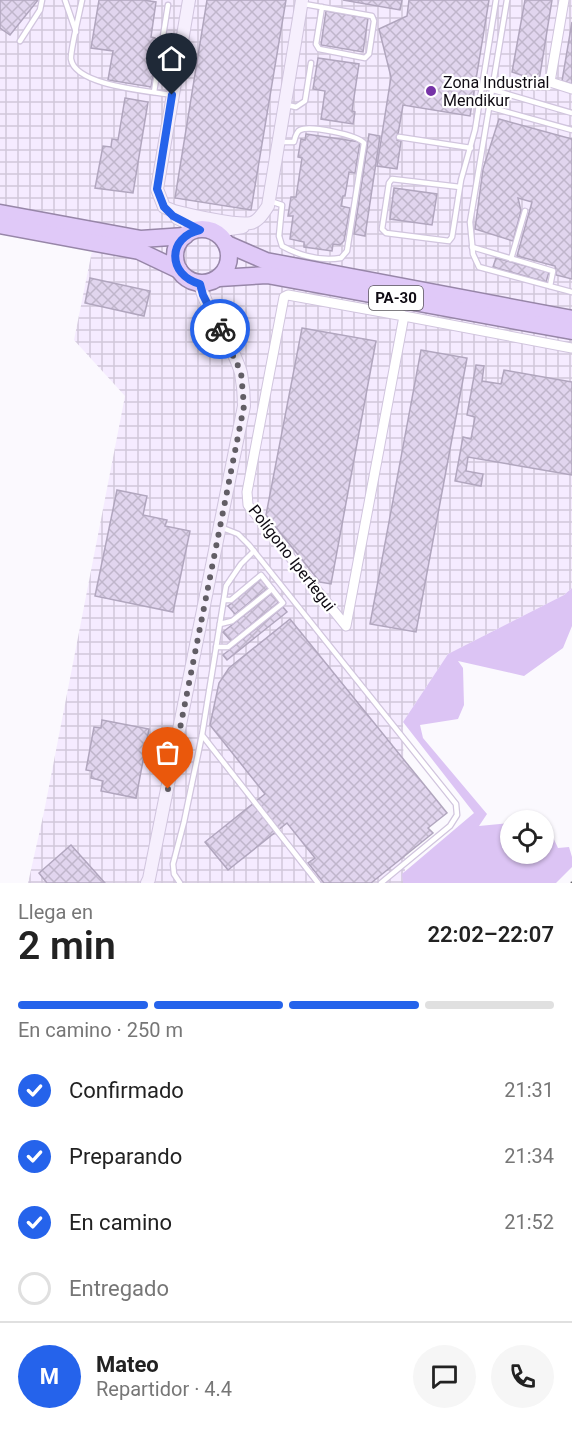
<!DOCTYPE html>
<html lang="es">
<meta charset="utf-8">
<style>
body{margin:0;font-family:Roboto,sans-serif;background:#f6f6f6;color:#222;height:100vh;display:flex;flex-direction:column;font-size:22px;white-space:nowrap}
*{box-sizing:border-box;margin:0}
p{font-size:20px;color:#767676}
.icon{flex:none;width:33px;height:33px;fill:none;stroke:currentColor;stroke-width:2;stroke-linecap:round;stroke-linejoin:round}
.map{position:relative;height:883px;overflow:hidden}
.details{display:flex;flex-direction:column;background:#fff;flex:1}
.details>*{flex:none}
.buttons{position:absolute;left:500px;top:810px;display:grid;gap:12px}
.buttons a{display:grid;place-items:center;width:54px;height:54px;border-radius:50%;background:#fff;box-shadow:0 2px 4px #0004;font-size:30px}
.pin{position:absolute;display:grid;place-items:center;width:51px;height:51px;color:#fff;margin:-62px -26px;border-radius:50% 50% 50% 0;rotate:-45deg;box-shadow:0 0 6px #0007}
.pin .icon{rotate:45deg}
.courier{position:absolute;display:grid;place-items:center;width:60px;height:60px;margin:-30px;border:4px solid #2563eb;border-radius:50%;background:#fff;color:#222;box-shadow:0 2px 8px #0007}
.summary em{font-style:normal;font-weight:600}
.summary div{display:flex;flex-direction:column-reverse}
.summary{display:flex;align-items:center;justify-content:space-between;height:102px;padding:0 18px}
h1{font-size:39px;font-weight:600;line-height:45px}
.bar{display:grid;grid-template-columns:repeat(4,1fr);gap:9px 6px;align-content:center;height:72px;padding:0 18px}
.bar i{height:8px;border-radius:4px;background:#e0e0e0}
.bar .active{background:#2563eb}
.bar p{grid-column:span 4}
.line{display:flex;align-items:center;gap:15px;padding:0 18px;border-top:2px solid #e0e0e0}
.line div{flex:1}
.round{display:grid;place-items:center;flex:none;width:63px;height:63px;border-radius:32px;background:#f6f6f6}
ol{padding:0 18px;list-style:none}
li{display:flex;align-items:center;gap:18px;height:66px}
li p{margin-inline-start:auto}
li .icon{padding:6px;border-radius:50%;background:#2563eb;color:#fff;stroke-width:4}
li:last-child{color:#767676}
li i{width:33px;height:33px;border:3px solid #e0e0e0;border-radius:50%}
.map>svg:first-child{display:block}
.industrial{fill:url(#industrial-grid)}
.green{fill:#dcc4f4}
.building{fill:url(#building-cross-hatch);stroke:#b1a6be;stroke-width:1.5}
.lines{fill:none;stroke-linecap:round;stroke-linejoin:round}
.lane-casing{stroke:#d1c5de;stroke-width:7}
.street-casing{stroke:#d1c5de;stroke-width:11}
.secondary-casing{stroke:#d1c5de;stroke-width:14}
.highway-casing{stroke:#9786a8;stroke-width:19}
.lane{stroke:#fff;stroke-width:4.5}
.street{stroke:#fff;stroke-width:9}
.secondary{stroke:#f6effd;stroke-width:12}
.highway{stroke:#e0c9f8;stroke-width:16}
.rail{stroke:#6a676d;stroke-width:2;stroke-dasharray:8 8;stroke-linecap:butt}
.done{stroke:#625e65;stroke-width:6;stroke-dasharray:0 10.8}
.route{stroke:#2563eb;stroke-width:8}
.poi-dot{fill:#7633a7;stroke:#fff;stroke-width:2}
.labels{text-anchor:middle;dominant-baseline:central;stroke-width:4.5;stroke-linejoin:round;paint-order:stroke}
.shield{fill:#fff;stroke:#57545a;stroke-width:1.5}
.shield-label{font-size:15px;font-weight:bold;fill:#0f0b13}
.poi-label{font-size:16px;fill:#0f0b13;stroke:#fff;text-anchor:start}
.street-label{font-size:16px;fill:#0f0b13;stroke:#fff}
</style>
<div class="map">
<svg width="572" height="883" viewBox="0 0 572 883">
<defs>
<pattern id="industrial-grid" width="8" height="8" patternUnits="userSpaceOnUse" patternTransform="scale(1.5)"><rect width="8" height="8" fill="#f5ebff"/><path d="M0 4h8M4 0v8" fill="none" stroke="#d1c8da"/></pattern>
<pattern id="building-cross-hatch" width="8" height="8" patternUnits="userSpaceOnUse" patternTransform="scale(1.5)"><rect width="8" height="8" fill="#e1d5ee"/><path d="M0 0l8 8M0 8l8-8" fill="none" stroke="#c0b6cb"/></pattern>
</defs>
<rect width="100%" height="100%" fill="#fbf9fe"/>
<polygon class="industrial" points="0,0 572,0 572,588 564,595 448,654 403,722 405,883 28,883 44,812 125,396 74,340 92,251 0,232"/>
<polygon class="green" points="572,588 572,626 563,648 524,676 458,661 463,668 464,705 458,719 420,725 423,738 487,814 479,826 510,823 510,854 543,854 543,830 551,833 558,848 569,847 572,857 572,867 556,883 403,883 402,874 474,813 403,722 448,654 564,595"/>
<g class="building">
<polygon points="0,0 38,0 10,35 0,28"/>
<polygon points="99,0 143,0 156,2 151,37 155,38 159,45 151,87 108,80 113,51 91,48"/>
<polygon points="207,0 286,0 251,210 175,198"/>
<polygon points="343,0 402,0 400,10"/>
<polygon points="409,0 489,0 470,116 403,105 397,140 401,141 397,169 377,166 391,77 379,29 407,16"/>
<polygon points="525,0 552,0 539,81 512,72"/>
<polygon points="326,11 368,18 363,52 321,45"/>
<polygon points="572,22 572,84 562,81"/>
<polygon points="318,58 359,64 352,111 355,112 353,124 321,119 325,91 313,89"/>
<polygon points="125,98 148,102 133,193 95,188 103,146 111,147 112,139 118,140"/>
<polygon points="499,119 572,139 572,279 556,275 555,266 517,256 532,202 518,198 521,211 513,241 475,229 483,169"/>
<polygon points="306,134 360,142 355,173 349,172 345,196 343,196 341,206 350,208 344,241 340,245 333,244 332,251 304,247 304,242 290,239 293,216 288,216 291,197 296,197 302,158 298,157 301,139 305,140"/>
<polygon points="369,134 380,136 365,236 354,234"/>
<polygon points="394,188 437,194 432,225 390,219"/>
<polygon points="496,258 549,272 546,282 493,267"/>
<polygon points="90,278 150,291 144,316 85,303"/>
<polygon points="302,328 376,341 331,584 320,582 266,515"/>
<polygon points="421,350 467,358 416,632 370,624"/>
<polygon points="476,365 484,366 482,381 501,384 504,370 572,382 572,475 468,457 466,471 483,474 481,486 455,481 463,437 471,439 475,417 467,415"/>
<polygon points="117,490 147,496 143,515 167,520 165,526 190,531 173,612 95,596"/>
<polygon points="261,579 268,588 235,614 228,606"/>
<polygon points="272,593 279,602 231,641 223,632"/>
<polygon points="283,607 287,612 227,660 223,655"/>
<polygon points="290,619 447,813 428,828 433,833 371,883 324,883 308,863 315,858 287,823 228,870 205,842 265,794 210,725 219,683 229,668"/>
<polygon points="102,720 149,729 136,798 101,791 103,781 91,778 92,771 86,770 94,727 101,728"/>
<polygon points="71,845 105,883 47,883 39,873"/>
</g>
<g class="lines">
<defs>
<g id="lane">
<polyline points="65,0 76,32"/>
<path d="M82 0C80 10 70 52 71 59 75 86 150 91 172 95"/>
<polyline points="507,0 470,222 473,254 479,267 572,292"/>
<polyline points="304,4 372,16 374,21 369,54 365,58 319,49 316,44 322,7"/>
<polyline points="20,41 40,10 42,0"/>
<polyline points="493,90 572,113"/>
<polyline points="154,92 168,5"/>
<polyline points="287,105 296,107 305,101 311,63"/>
<polyline points="489,107 572,130"/>
<polyline points="399,137 471,148"/>
<polyline points="460,187 392,179 389,183 382,229 386,233 449,241 452,237 461,180 475,130 496,0"/>
<path d="M270 201 282 205 279 236 282 246C300 256 320 261 341 258L347 251 364 143C357 135 310 125 300 130 296 132 295 138 294 142H281"/>
<polyline points="472,247 553,271 550,286"/>
<polyline points="511,259 525,211"/>
<polyline points="220,527 238,534 249,545 456,804 457,815 450,826 381,883"/>
<polyline points="254,551 241,564 226,586 202,735 318,883"/>
<polyline points="220,624 232,621 272,589"/>
<polyline points="216,647 228,647 283,603 261,575 231,600 224,600"/>
<polyline points="180,883 174,874 173,864 184,822 202,735"/>
</g>
<g id="street">
<polyline points="564,0 550,82 572,89"/>
<polygon points="288,295 404,316 346,626 248,505 247,492 284,297"/>
<polyline points="375,301 404,316 572,348"/>
</g>
<g id="secondary">
<path d="M189 0 157 189 164 207 174 211C189 215 239 226 251 223 259 221 264 212 268 206L302 0"/>
<polyline points="177,218 200,229"/>
<polyline points="216,233 223,230 243,227"/>
<path d="M147 883 149 879 244 406C244 395 243 384 241 373 232 341 208 316 200 284"/>
</g>
<g id="highway">
<polyline points="0,213 141,239 185,236"/>
<polyline points="0,225 139,251 179,270"/>
<circle cx="202" cy="256" r="27"/>
<polyline points="227,244 266,261 572,319"/>
<polyline points="219,278 267,275 572,331"/>
</g>
</defs>
<use href="#lane" class="lane-casing"/>
<use href="#street" class="street-casing"/>
<use href="#secondary" class="secondary-casing"/>
<use href="#highway" class="highway-casing"/>
<use href="#lane" class="lane"/>
<use href="#street" class="street"/>
<use href="#secondary" class="secondary"/>
<use href="#highway" class="highway"/>
<polyline class="rail" points="571,883 572,882"/>
</g>
<g class="lines">
<polyline class="done" points="168,789 244,406 241,372 220,329"/>
<path class="route" d="M172 95 157 189 164 207 173 216 200 230C167 237 167 275 200 284L203 295 220 329"/>
</g>
<circle class="poi-dot" cx="431" cy="91" r="6"/>
<g class="labels">
<rect class="shield" x="369" y="286" width="54" height="24" rx="4.5"/>
<g class="shield-label">
<text x="396" y="298">PA-30</text>
</g>
<g class="poi-label">
<text x="443" y="82">Zona Industrial<tspan x="443" dy="18">Mendikur</tspan></text>
</g>
<g class="street-label">
<text transform="translate(292 558) rotate(52)">Polígono Ipertegui</text>
</g>
</g>
</svg>
<div class="buttons">
<a><svg class="icon" aria-label="locate" viewBox="0 0 24 24"><circle cx="12" cy="12" r="6"/><path d="M12 2v4M12 18v4M2 12h4M18 12h4"/></svg></a>
</div>
<div class="pin" style="left:168px;top:789px;background:#ea580c"><svg class="icon" aria-label="bag" viewBox="0 0 24 24"><path d="M5 8h14l-1 12H6zM9 8a3 3 0 0 1 6 0"/></svg></div>
<div class="pin" style="left:172px;top:95px;background:#1f2937"><svg class="icon" aria-label="home" viewBox="0 0 24 24"><path d="M3 11l9-7 9 7M6 9v11h12V9"/></svg></div>
<div class="courier" style="left:220px;top:329px"><svg class="icon" aria-label="bike" viewBox="0 0 24 24"><circle cx="6" cy="16" r="4"/><circle cx="18" cy="16" r="4"/><path d="M6 16l4-8h5l3 8M10 8l3 8H6M13 5h3"/></svg></div>
</div>
<section class="details">
<div class="summary"><div><h1>2 min</h1><p>Llega en</p></div><em>22:02–22:07</em></div>
<div class="bar"><i class="active"></i><i class="active"></i><i class="active"></i><i></i><p>En camino · 250 m</p></div>
<ol>
<li><svg class="icon" aria-label="check" viewBox="0 0 24 24"><path d="M5 12l5 5 9-10"/></svg>Confirmado<p>21:31</p></li>
<li><svg class="icon" aria-label="check" viewBox="0 0 24 24"><path d="M5 12l5 5 9-10"/></svg>Preparando<p>21:34</p></li>
<li><svg class="icon" aria-label="check" viewBox="0 0 24 24"><path d="M5 12l5 5 9-10"/></svg>En camino<p>21:52</p></li>
<li><i></i>Entregado</li>
</ol>
<div class="line" style="height:108px"><b class="round" style="background:#2563eb;color:#fff">M</b><div><b>Mateo</b><p>Repartidor · 4.4</p></div><a class="round"><svg class="icon" aria-label="chat" viewBox="0 0 24 24"><path d="M4 5h16v11H9l-5 4z"/></svg></a><a class="round"><svg class="icon" aria-label="phone" viewBox="0 0 24 24"><path d="M5 4h4l2 5-3 2q2 4 5 5l2-3 5 2v4C11 20 4 13 5 4z"/></svg></a></div>
</section>
